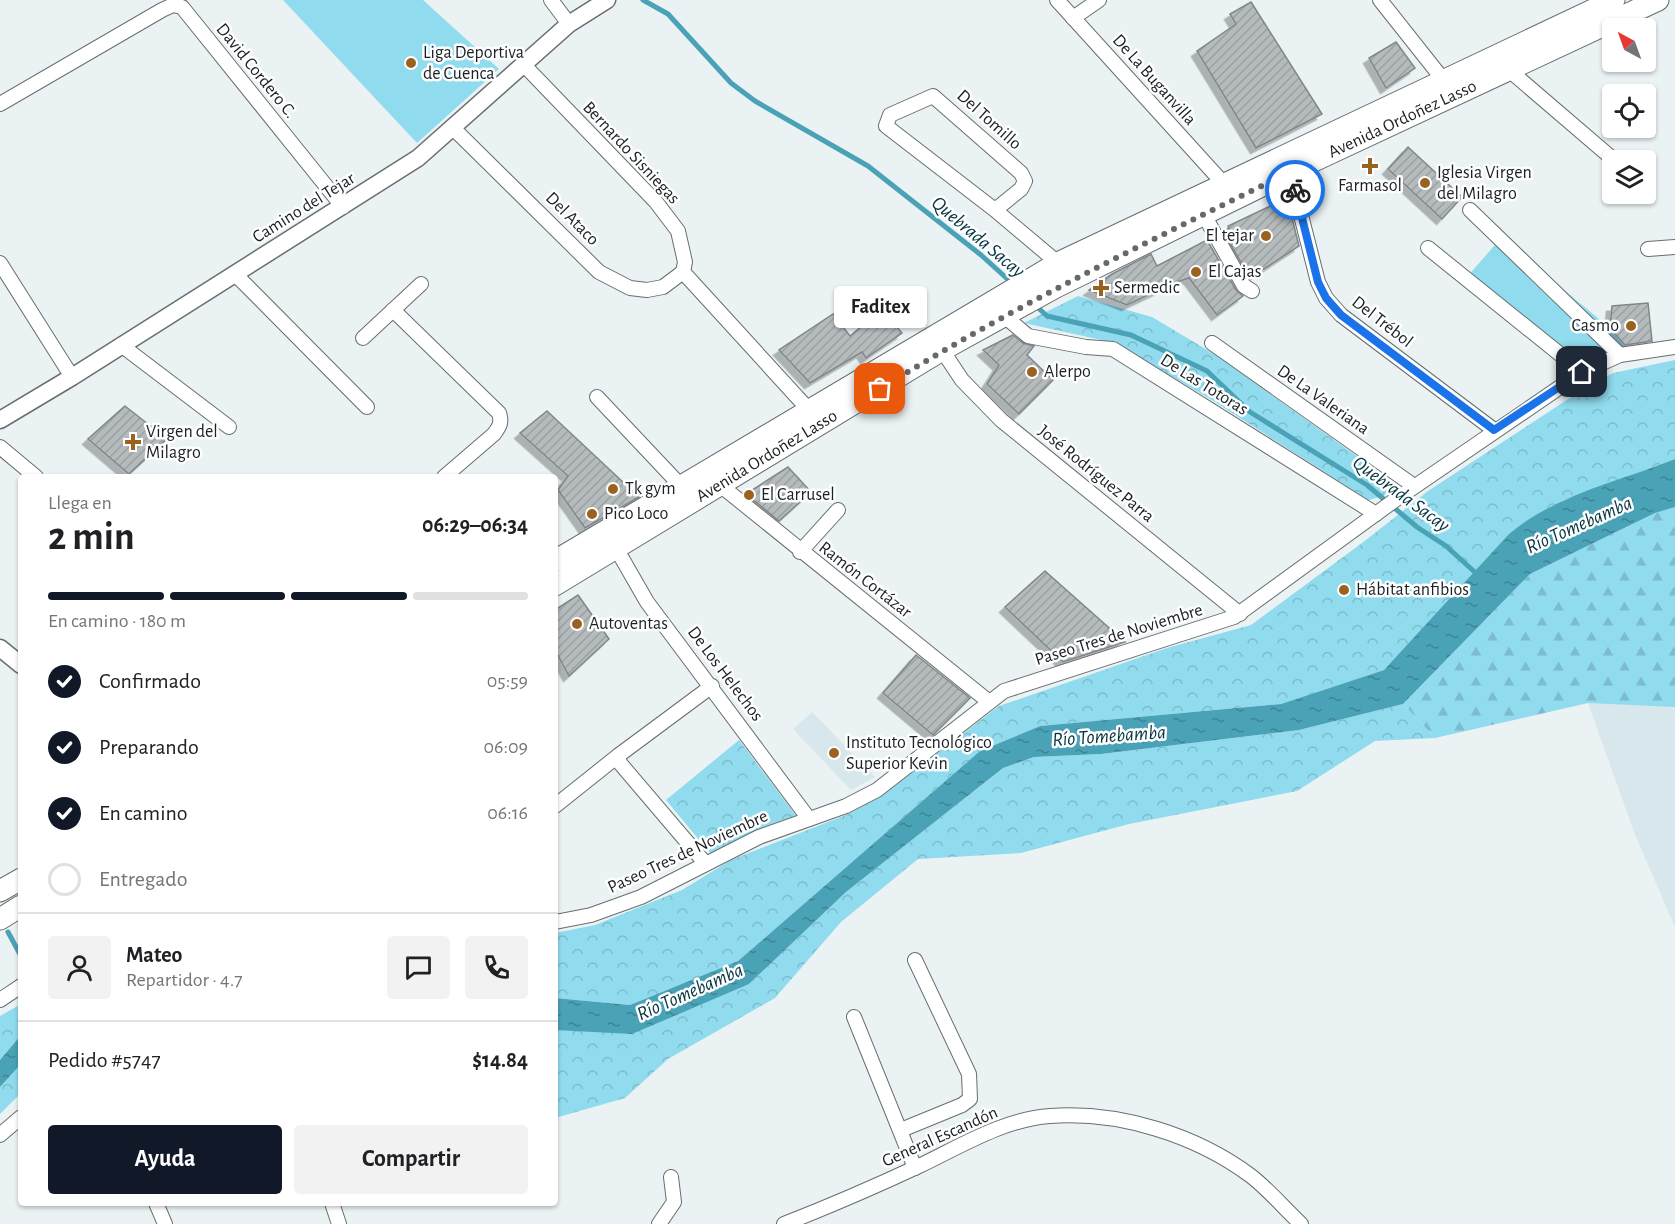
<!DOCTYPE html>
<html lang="es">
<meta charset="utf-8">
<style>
body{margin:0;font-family:"Alegreya Sans",sans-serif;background:#f2f2f2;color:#202124;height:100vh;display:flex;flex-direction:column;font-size:22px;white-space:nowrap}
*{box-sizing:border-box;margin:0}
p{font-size:20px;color:#757577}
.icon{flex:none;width:33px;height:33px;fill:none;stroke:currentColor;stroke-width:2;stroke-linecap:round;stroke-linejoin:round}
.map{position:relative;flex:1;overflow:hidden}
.details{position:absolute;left:18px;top:474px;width:540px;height:732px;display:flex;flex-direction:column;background:#fff;border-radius:6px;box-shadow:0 2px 4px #0004}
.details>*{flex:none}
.needle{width:39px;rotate:319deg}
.fabs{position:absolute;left:1602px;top:18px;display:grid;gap:12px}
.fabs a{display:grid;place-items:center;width:54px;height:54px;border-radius:6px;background:#fff;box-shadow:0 2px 4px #0004;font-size:30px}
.pin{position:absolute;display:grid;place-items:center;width:51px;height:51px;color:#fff;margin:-26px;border-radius:12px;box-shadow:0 3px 9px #0006}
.courier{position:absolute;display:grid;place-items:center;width:60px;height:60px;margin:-30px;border:4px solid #1a73e8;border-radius:50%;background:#fff;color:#222;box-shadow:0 2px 8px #0007}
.bubble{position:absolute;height:42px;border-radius:6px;background:#fff;box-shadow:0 2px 4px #0004;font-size:20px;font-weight:600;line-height:42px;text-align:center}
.head em{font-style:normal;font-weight:600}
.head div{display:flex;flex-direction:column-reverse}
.head{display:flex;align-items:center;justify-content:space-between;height:102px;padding:0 30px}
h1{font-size:39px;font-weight:600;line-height:45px}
.bar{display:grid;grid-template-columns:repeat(4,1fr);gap:9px 6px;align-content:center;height:72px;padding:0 30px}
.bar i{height:8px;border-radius:4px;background:#e0e0e0}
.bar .current{background:#111827}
.bar p{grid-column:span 4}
.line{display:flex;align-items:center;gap:15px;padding:0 30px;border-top:2px solid #e0e0e0}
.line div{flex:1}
.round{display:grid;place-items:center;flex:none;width:63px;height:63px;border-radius:6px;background:#f2f2f2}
ol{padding:0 30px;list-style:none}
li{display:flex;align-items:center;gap:18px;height:66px}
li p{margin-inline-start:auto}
li .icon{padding:6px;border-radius:50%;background:#111827;color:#fff;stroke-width:4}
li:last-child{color:#757577}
li i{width:33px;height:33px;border:3px solid #e0e0e0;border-radius:50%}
.primary-button{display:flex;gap:12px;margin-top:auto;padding:12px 30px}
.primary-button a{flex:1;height:69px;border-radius:6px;background:#111827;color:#fff;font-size:24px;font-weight:600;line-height:69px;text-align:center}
.primary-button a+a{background:#f2f2f2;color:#202124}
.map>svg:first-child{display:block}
.built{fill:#d8e7eb}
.green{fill:#90dbee}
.forest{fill:url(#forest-firs)}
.park{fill:url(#park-crowns)}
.water{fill:url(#water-ripples)}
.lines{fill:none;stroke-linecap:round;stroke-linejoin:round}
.stream{stroke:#4aa2b6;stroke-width:5}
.building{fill:url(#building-hatch);stroke:#818788;stroke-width:1.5;filter:url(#shadow)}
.minor-casing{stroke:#686e6f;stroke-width:16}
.tertiary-casing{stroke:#686e6f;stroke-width:19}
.primary-casing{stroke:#686e6f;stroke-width:23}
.minor{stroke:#fff;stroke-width:14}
.tertiary{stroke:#fff;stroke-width:16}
.primary{stroke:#fff;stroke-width:21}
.done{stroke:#65696a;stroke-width:6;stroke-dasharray:0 10.8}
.route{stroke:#1a73e8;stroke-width:8}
.poi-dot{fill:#9b621f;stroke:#fcfeff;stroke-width:2}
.labels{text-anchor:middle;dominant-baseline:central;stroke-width:5;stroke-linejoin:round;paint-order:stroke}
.poi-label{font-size:18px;fill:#1d1f20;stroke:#fcfeff;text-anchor:start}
.street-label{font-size:18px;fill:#1d1f20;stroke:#fcfeff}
.water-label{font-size:20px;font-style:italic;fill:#07333c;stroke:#fcfeff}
</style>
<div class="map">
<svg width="1675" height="1224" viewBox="0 0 1675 1224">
<defs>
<pattern id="forest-firs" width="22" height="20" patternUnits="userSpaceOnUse" patternTransform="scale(1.5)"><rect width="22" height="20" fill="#90dbee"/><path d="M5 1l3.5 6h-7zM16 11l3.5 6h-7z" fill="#7cbccc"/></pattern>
<pattern id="park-crowns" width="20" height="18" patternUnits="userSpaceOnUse" patternTransform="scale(1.5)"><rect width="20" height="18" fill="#90dbee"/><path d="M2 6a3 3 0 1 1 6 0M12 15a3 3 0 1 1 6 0" fill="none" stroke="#7cbccc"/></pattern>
<pattern id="water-ripples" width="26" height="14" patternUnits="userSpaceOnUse" patternTransform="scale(1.5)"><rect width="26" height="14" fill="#4aa2b6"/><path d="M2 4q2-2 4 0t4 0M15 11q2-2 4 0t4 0" fill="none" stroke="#3d8394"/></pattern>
<pattern id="building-hatch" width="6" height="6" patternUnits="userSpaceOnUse" patternTransform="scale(1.5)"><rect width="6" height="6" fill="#b5bbbd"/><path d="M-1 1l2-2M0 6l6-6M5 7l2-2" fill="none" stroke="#9ba0a2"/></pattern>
<filter id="shadow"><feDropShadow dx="-5.5" dy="5.5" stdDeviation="0" flood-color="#0004"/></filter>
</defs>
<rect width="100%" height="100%" fill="#ebf2f4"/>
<g class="built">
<polygon points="1675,507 1675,927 1634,832 1588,703"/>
<polygon points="812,712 875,777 851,790 793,729"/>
</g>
<g class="green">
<polygon points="283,0 423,0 499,69 417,143"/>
<polygon points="1501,238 1610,328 1627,347 1575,364 1467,277"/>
</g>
<polygon class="forest" points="1675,507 1675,707 1588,703 1435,738 1403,704 1530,574 1655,513"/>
<g class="park">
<polygon points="1078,296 1152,317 1214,354 1393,482 1384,496 1368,500 1215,402 1115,343 1024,323"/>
<polygon points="1675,360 1675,459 1562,501 1423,630 1384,670 1281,704 1040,726 980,751 738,961 630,1005 555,998 555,933 595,925 682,890 731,860 846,815 883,795 999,706 1167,648 1251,625 1366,540 1428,491 1582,390 1613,373"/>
<polygon points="1403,704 1435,738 1375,741 1297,791 1129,824 1021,853 918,859 841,922 775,998 668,1059 625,1098 555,1118 555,1029 749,984 846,892 1003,768 1034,757 1101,754 1299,730"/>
<polygon points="739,740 797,817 755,831 710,853 666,800"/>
<polygon points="21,1004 21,1035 0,1060 0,1016"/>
<polygon points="21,1064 21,1093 0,1114 0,1087"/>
</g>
<g class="water">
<path d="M1675 459V507L1655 513 1530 574 1403 704 1299 730 1101 754 1034 757 1003 768 846 892 749 984 632 1034 555 1030V998L630 1005 738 961 980 751 1040 726 1281 704 1384 670 1509 534C1555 495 1620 481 1675 459Z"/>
<polygon points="21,1035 21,1064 0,1087 0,1060"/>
</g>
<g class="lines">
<g class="stream">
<polyline points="643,0 668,14 731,83 755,101 868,166 981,255 1013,284"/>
<polyline points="1035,305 1047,316 1131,335 1207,371 1250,412 1367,485 1417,527 1446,546 1478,575"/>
<polyline points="8,932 21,956"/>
</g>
</g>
<g class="building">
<polygon points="1251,2 1322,114 1256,148 1197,51 1236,24 1230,14"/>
<polygon points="1396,42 1415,68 1386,88 1369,58"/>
<polygon points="1408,147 1462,197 1442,219 1388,169"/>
<polygon points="1287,198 1299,246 1250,278 1223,231 1229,228 1228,226"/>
<polygon points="1207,240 1236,290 1243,296 1217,315 1189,278 1171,284 1127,305 1089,290 1112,274 1151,254 1157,266"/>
<polygon points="1648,303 1652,341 1625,345 1610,328 1612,306"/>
<polygon points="882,309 902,333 866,358 862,352 810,383 779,350 833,314 850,336"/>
<polygon points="1013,335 1023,343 1034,346 1027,355 1053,380 1019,414 987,384 999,365 983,350"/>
<polygon points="125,406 167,439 129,474 88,439"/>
<polygon points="547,411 639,497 585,528 558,490 568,476 520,433"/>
<polygon points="788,467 811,492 779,521 746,494"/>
<polygon points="1045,571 1125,642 1063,662 1005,607"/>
<polygon points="578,595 609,639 569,676 555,650 555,610"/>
<polygon points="916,655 970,698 933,735 883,693"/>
</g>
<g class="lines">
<defs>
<g id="minor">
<polyline points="551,0 569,24"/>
<polyline points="1057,0 1224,184"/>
<polyline points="1380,0 1445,82"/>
<polyline points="1073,18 1099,0"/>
<polyline points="524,65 656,202 678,231 685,262 683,272"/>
<polyline points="1509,70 1614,160"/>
<polyline points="0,104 162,10 173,5 182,7 343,207"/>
<polyline points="452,127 599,272 630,288 647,290 663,287 683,272"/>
<polyline points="1290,172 1318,282 1326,298 1341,315 1494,430"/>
<polyline points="995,210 1021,189 1025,181 1021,173 933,96 890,115 886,126 995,210 1058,263"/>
<polyline points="1470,210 1620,355"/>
<polyline points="1204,215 1244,286 1252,291"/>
<polyline points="1428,248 1582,372"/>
<polyline points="1648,249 1675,247"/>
<polyline points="0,263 72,377"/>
<polyline points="683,272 809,410"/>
<polyline points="235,274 367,407"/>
<path d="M393 310 499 413C502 422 500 426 494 434L444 477"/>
<polyline points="1003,315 1028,336 1086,347 1113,349 1376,514"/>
<polyline points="363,338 421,284"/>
<polyline points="1212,343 1414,486"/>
<polyline points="121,345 229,427"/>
<polyline points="942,350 962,380 1001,420 1240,614"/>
<polyline points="597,397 681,486"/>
<polyline points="0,447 36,477"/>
<polyline points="720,485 988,701"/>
<polyline points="616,548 647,602 809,819"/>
<polyline points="800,552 838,510"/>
<polyline points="555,806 619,755"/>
<polyline points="705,863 619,762 619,755 712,686"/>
<polyline points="555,922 591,915 641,897 759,837 846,806 877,790 1004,691 1234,617 1395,500 1582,372 1620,355 1675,347"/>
<polyline points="0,1000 21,986"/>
<polyline points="854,1017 915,1168"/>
<polyline points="901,1130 962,1105 970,1099 969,1074 915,960"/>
<polyline points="0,1135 21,1117"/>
<polyline points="156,1203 165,1224"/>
<polyline points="332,1203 339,1224"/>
<polyline points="659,1224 674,1202 671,1177"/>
<path d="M784 1224C830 1206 874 1187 919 1166 959 1147 1004 1119 1050 1116 1120 1111 1196 1135 1251 1176 1269 1190 1285 1209 1301 1224"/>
</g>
<g id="tertiary">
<polyline points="0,420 72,377 418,158 569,24 607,0"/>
<polyline points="0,648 21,665"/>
</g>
<g id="primary">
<polyline points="555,561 1058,263 1614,0"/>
<path id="s1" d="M555 585 942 350 1056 287 1290 172 1658 0"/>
<polyline points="0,891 21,879"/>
<polyline points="0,919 21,906"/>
</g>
</defs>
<use href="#minor" class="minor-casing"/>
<use href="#tertiary" class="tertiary-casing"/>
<use href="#primary" class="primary-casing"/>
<use href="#minor" class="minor"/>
<use href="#tertiary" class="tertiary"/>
<use href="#primary" class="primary"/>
</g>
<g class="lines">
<path class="done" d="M880 389C1013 306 1150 241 1290 172L1295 190"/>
<polyline class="route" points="1295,190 1318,282 1326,298 1341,315 1494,430 1582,372"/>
</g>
<g class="poi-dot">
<circle cx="411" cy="63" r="6"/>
<path d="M1367 157h6v6h6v6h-6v6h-6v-6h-6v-6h6z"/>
<circle cx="1425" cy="183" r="6"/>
<circle cx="1266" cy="236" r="6"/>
<circle cx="1196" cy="272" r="6"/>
<path d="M1098 279h6v6h6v6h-6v6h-6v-6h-6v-6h6z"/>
<circle cx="1631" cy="326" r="6"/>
<circle cx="1032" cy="372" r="6"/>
<path d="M130 433h6v6h6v6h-6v6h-6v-6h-6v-6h6z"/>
<circle cx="613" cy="489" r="6"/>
<circle cx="749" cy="495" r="6"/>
<circle cx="592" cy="514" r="6"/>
<circle cx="1344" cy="590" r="6"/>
<circle cx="577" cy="624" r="6"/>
<circle cx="834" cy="753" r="6"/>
</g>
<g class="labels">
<g class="poi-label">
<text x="423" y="53">Liga Deportiva<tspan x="423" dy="21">de Cuenca</tspan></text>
<text x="1437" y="173">Iglesia Virgen<tspan x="1437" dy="21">del Milagro</tspan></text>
<text x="1370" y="186" text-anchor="middle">Farmasol</text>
<text x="1254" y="236" text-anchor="end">El tejar</text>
<text x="1208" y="272">El Cajas</text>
<text x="1114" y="288">Sermedic</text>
<text x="1619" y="326" text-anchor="end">Casmo</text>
<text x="1044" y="372">Alerpo</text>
<text x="146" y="432">Virgen del<tspan x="146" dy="21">Milagro</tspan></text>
<text x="625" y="489">Tk gym</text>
<text x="761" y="495">El Carrusel</text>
<text x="604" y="514">Pico Loco</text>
<text x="1356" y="590">Hábitat anfibios</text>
<text x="589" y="624">Autoventas</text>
<text x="846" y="743">Instituto Tecnológico<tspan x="846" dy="21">Superior Kevin</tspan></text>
</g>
<g class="street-label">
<text transform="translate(256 71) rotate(51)">David Cordero C.</text>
<text transform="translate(1154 80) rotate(48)">De La Buganvilla</text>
<text transform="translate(989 120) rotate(42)">Del Tomillo</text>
<text stroke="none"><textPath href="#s1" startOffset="968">Avenida Ordoñez Lasso</textPath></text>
<text transform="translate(631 153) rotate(47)">Bernardo Sisniegas</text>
<text transform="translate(304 208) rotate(-32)">Camino del Tejar</text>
<text transform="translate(572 219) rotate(45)">Del Ataco</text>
<text transform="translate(1382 322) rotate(38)">Del Trébol</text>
<text transform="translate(1204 385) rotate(32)">De Las Totoras</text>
<text transform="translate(1323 400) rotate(35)">De La Valeriana</text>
<text stroke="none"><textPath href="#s1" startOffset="248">Avenida Ordoñez Lasso</textPath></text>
<text transform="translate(1096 474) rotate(39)">José Rodríguez Parra</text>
<text transform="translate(865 580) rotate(38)">Ramón Cortázar</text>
<text transform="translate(1119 635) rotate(-17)">Paseo Tres de Noviembre</text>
<text transform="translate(725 674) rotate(53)">De Los Helechos</text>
<text transform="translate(688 852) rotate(-25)">Paseo Tres de Noviembre</text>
<text transform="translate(940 1137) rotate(-24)">General Escandón</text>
</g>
<g class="water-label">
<text transform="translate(978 237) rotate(40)">Quebrada Sacay</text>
<text transform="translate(1401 494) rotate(36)">Quebrada Sacay</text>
<text transform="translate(1579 525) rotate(-24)">Río Tomebamba</text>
<text transform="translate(1109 736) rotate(-4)">Río Tomebamba</text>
<text transform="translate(690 992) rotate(-24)">Río Tomebamba</text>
</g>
</g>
</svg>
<div class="fabs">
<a><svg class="needle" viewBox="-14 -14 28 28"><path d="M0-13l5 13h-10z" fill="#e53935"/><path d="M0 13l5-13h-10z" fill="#757577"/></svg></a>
<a><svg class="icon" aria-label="locate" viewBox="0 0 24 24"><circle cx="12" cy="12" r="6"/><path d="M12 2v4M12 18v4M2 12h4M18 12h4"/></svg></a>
<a><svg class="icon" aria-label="layers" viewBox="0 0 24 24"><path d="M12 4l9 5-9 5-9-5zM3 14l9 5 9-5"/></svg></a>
</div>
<div class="pin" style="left:880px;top:389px;background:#ea580c"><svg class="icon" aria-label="bag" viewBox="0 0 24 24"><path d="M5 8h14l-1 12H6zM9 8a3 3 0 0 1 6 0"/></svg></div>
<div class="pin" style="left:1582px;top:372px;background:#1f2937"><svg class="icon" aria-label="home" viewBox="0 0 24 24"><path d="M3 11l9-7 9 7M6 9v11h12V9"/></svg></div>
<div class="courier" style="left:1295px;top:190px"><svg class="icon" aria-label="bike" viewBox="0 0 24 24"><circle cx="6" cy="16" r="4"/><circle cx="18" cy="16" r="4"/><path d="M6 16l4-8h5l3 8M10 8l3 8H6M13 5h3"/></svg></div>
<div class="bubble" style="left:834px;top:286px;width:93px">Faditex</div>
<section class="details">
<div class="head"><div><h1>2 min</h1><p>Llega en</p></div><em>06:29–06:34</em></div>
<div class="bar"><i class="current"></i><i class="current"></i><i class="current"></i><i></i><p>En camino · 180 m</p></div>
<ol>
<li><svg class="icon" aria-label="check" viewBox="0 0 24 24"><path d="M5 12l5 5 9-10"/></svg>Confirmado<p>05:59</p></li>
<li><svg class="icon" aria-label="check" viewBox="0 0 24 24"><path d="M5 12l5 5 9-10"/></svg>Preparando<p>06:09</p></li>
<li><svg class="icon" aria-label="check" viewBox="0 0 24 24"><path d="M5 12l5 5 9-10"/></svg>En camino<p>06:16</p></li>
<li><i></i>Entregado</li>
</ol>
<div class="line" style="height:108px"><a class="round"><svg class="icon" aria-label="person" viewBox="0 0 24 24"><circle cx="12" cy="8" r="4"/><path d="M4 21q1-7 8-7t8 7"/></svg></a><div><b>Mateo</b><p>Repartidor · 4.7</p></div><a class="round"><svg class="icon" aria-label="chat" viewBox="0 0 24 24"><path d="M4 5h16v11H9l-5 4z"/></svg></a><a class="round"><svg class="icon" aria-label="phone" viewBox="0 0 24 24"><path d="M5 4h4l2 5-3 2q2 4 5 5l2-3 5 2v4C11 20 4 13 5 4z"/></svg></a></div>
<div class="line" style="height:78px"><div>Pedido #5747</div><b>$14.84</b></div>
<div class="primary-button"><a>Ayuda</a><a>Compartir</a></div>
</section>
</div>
